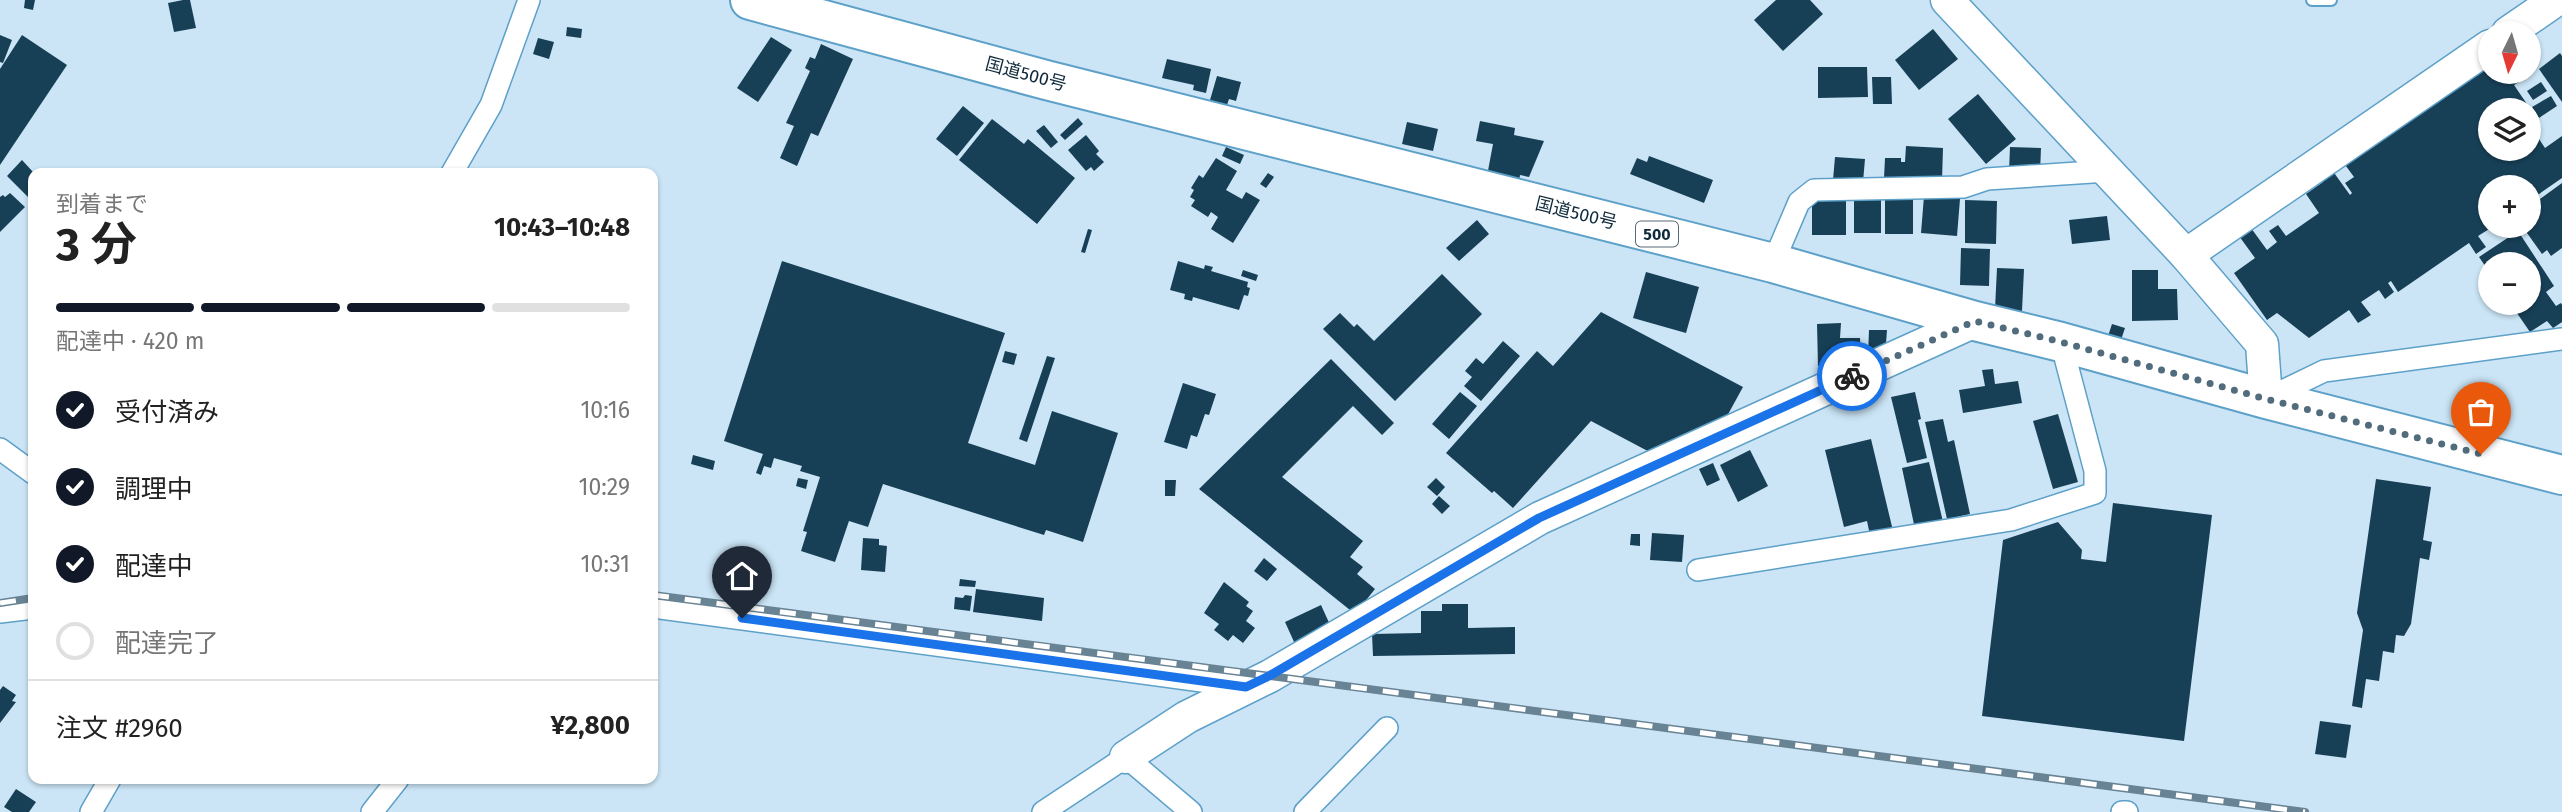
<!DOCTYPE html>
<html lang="ja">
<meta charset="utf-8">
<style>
body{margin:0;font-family:"Fira Sans","Noto Sans JP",sans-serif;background:#f6f6f6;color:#222;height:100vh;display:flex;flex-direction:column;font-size:26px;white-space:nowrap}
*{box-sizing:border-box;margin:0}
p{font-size:23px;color:#767676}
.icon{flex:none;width:38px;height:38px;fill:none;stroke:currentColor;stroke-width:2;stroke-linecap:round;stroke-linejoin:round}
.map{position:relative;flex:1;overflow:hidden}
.details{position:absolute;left:28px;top:168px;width:630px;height:616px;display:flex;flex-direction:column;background:#fff;border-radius:14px;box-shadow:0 2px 5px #0004}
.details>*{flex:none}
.needle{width:46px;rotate:185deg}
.fabs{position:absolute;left:2478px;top:21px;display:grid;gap:14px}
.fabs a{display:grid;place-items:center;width:63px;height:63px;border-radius:50%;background:#fff;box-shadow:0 2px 5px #0004;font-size:35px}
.pin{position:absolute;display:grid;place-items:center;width:60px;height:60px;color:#fff;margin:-72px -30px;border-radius:50% 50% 50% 0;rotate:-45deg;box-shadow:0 0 7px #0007}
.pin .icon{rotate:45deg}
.courier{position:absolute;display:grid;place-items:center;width:70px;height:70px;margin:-35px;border:5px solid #1a73e8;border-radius:50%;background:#fff;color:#222;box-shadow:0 2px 9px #0007}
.overview em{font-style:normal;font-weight:700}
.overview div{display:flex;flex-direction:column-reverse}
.overview{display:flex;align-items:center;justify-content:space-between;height:119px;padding:0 28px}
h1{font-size:46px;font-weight:700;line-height:52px}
.bar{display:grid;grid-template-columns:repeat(4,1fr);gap:10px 7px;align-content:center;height:84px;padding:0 28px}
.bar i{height:9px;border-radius:5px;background:#e0e0e0}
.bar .current{background:#111827}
.bar p{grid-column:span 4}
.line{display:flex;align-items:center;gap:18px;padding:0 28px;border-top:2px solid #e0e0e0}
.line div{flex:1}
ol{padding:0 28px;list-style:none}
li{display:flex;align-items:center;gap:21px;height:77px}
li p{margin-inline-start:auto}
li .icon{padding:7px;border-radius:50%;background:#111827;color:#fff;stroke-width:4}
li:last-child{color:#767676}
li i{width:38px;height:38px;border:4px solid #e0e0e0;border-radius:50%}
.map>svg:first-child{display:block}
.building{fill:#174057}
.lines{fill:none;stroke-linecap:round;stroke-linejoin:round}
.lane-casing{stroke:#5da0c8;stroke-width:14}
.street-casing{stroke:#5da0c8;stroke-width:24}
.secondary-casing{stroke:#5da0c8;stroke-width:35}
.highway-casing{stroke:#5da0c8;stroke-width:42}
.lane{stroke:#fff;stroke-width:10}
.street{stroke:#fff;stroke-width:21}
.secondary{stroke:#fff;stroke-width:32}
.highway{stroke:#fff;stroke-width:38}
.rail-casing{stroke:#688394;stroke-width:8}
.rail{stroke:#fff;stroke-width:5;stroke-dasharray:16;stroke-linecap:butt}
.done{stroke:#516c7c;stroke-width:7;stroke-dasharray:0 12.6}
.route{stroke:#1a73e8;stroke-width:9}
.labels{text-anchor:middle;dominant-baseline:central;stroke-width:7;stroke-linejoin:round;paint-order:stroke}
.shield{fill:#fff;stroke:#576b76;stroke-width:2}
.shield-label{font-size:16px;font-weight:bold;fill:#0f2b3b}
.street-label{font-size:18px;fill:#0f2b3b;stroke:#fff}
</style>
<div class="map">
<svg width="2562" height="812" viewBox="0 0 2562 812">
<rect width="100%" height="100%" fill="#cbe5f6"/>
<g class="building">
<polygon points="25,0 35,0 33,10 24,8"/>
<polygon points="183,0 190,0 196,28 174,32 168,3"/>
<polygon points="1776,0 1810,0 1823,14 1783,51 1754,20"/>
<polygon points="567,27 582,29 581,38 566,36"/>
<polygon points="1933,29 1958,59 1919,90 1895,60"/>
<polygon points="0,35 12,40 3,63 0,62"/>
<polygon points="22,35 67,65 0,165 0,69"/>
<polygon points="771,37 792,50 758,102 737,88"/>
<polygon points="538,38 554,42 549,59 533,54"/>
<polygon points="821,44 853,59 818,136 811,133 797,166 780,158 794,126 786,123 810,71 805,68 810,57 815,59"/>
<polygon points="2560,53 2562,56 2562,102 2539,69"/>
<polygon points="1167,59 1211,69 1206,93 1193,90 1194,85 1162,78"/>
<polygon points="2490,60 2490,72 2522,72 2526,78 2514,85 2529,107 2525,110 2490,110 2490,149 2529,149 2529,124 2545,148 2562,136 2562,178 2529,201 2529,187 2490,187 2490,226 2494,226 2478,236 2486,247 2476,254 2469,243 2398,292 2391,281 2388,283 2394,292 2385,299 2379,290 2361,302 2371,315 2358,323 2349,310 2309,338 2277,313 2267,320 2234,273 2255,258 2239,236 2251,228 2267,250 2277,242 2269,231 2278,225 2286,236 2319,213 2306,194 2323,182 2320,178 2332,170 2350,195 2352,193 2345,183 2354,177 2343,162"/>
<polygon points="1818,67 1867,67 1868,97 1818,98"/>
<polygon points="1217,76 1241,82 1236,101 1229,99 1227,105 1210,100"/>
<polygon points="1872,77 1891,77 1892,104 1873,104"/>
<polygon points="2541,82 2547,91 2533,100 2527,91"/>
<polygon points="1978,94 2016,139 1986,164 1948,119"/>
<polygon points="2551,96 2557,106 2539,118 2532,107"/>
<polygon points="963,106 984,123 957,156 936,139"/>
<polygon points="1078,118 1083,124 1065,140 1060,135"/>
<polygon points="992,119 1024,144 1028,139 1075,178 1037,224 959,160"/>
<polygon points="1480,121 1515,128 1514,135 1544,141 1529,177 1520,175 1519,182 1487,176 1493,144 1476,141"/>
<polygon points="1407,122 1438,129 1433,151 1402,144"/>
<polygon points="1044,125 1058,142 1051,148 1036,131"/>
<polygon points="1086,135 1099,151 1096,154 1104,162 1094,171 1091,167 1086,171 1068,150"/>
<polygon points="1906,146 1943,148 1942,180 1884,178 1885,158 1901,158 1901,162 1905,162"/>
<polygon points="1226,147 1244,155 1240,164 1222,156"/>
<polygon points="2010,147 2041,148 2040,173 2009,172"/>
<polygon points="1649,156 1713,180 1704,203 1630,174 1637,158 1647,162"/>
<polygon points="1835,157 1865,159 1863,182 1833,180"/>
<polygon points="1216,158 1237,171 1226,190 1242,199 1246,192 1260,200 1233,243 1211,229 1218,217 1211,212 1208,217 1191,206 1195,200 1190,197 1194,190 1191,188 1199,175 1203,178"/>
<polygon points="22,160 33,172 33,196 30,199 7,176"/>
<polygon points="1268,173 1274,177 1266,188 1260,184"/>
<polygon points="2562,183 2562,248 2551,256 2547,250 2542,254 2522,226 2529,226 2529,207"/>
<rect x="1885" y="192" width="28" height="42"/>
<polygon points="10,193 25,207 0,232 0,197 3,195 5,197"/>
<polygon points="1924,196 1960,199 1957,236 1921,233"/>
<rect x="1812" y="198" width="34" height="37"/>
<rect x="1854" y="199" width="27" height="34"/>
<polygon points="1965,200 1997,201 1996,244 1965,243"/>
<polygon points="2107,216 2110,240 2072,244 2069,220"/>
<polygon points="1477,220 1489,234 1459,261 1446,248"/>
<polygon points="1088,229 1092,230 1085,253 1081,252"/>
<polygon points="2518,231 2554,286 2546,292 2556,306 2561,303 2562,305 2562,322 2553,328 2547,321 2530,332 2510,303 2529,303 2529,264 2490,264 2490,273 2479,257"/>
<polygon points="1961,248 1990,249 1989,286 1960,285"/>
<polygon points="782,261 1005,333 968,443 1035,465 1052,411 1118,433 1083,542 1046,530 1044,535 883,484 868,527 849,521 835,562 801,551 807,532 803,531 820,477 800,471 802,466 774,458 771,468 764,466 761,475 756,473 763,454 724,441"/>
<polygon points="1178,261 1204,269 1205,265 1213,267 1211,271 1248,282 1247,287 1250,288 1248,296 1244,295 1239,310 1193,297 1192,301 1184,299 1185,294 1170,290"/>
<polygon points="1997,268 2024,269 2022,311 1995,309"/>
<polygon points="1243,270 1258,275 1256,281 1241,276"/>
<polygon points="2132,270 2158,270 2158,289 2177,289 2178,320 2132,321"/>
<polygon points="1646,272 1699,287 1686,333 1633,318"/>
<polygon points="1442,274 1482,314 1395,401 1323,329 1340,313 1354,327 1357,324 1374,341"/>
<polygon points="1601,312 1743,387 1726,418 1659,457 1591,421 1513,508 1494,491 1492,493 1446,453 1537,351 1553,366"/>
<polygon points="1841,323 1840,338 1860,338 1861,360 1841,360 1841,366 1818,366 1817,324"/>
<polygon points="2112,324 2125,328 2120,343 2107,339"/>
<polygon points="1869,330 1887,330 1885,357 1868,357"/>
<polygon points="1503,341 1520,356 1481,401 1464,386 1472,377 1465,371 1476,358 1483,364"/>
<polygon points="1005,351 1017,354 1014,365 1002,362"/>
<polygon points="1047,356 1055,358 1027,442 1019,439"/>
<polygon points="1331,359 1394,423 1382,435 1353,406 1282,477 1363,541 1350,557 1363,567 1357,574 1375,589 1355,614 1199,489"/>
<polygon points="1993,369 1995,384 2018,381 2022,403 1963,413 1959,390 1985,386 1982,370"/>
<polygon points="1183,383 1216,394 1209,415 1205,414 1197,437 1191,435 1187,449 1164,442"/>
<polygon points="1460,392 1477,406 1449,439 1432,424"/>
<polygon points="1915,392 1921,419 1918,420 1927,458 1907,463 1891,397"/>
<polygon points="2058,414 2078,482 2053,489 2033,421"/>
<polygon points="1943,419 1948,442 1954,440 1970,514 1947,519 1925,422"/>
<polygon points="1871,439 1894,535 1871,540 1867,521 1844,527 1825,450"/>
<polygon points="1750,450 1768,486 1738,502 1720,465"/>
<polygon points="693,455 715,461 713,470 691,464"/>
<polygon points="1929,462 1943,522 1915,529 1902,468"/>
<polygon points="1713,463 1720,480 1707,486 1699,469"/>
<polygon points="798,478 808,480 806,489 796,486"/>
<polygon points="1436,478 1445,487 1437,496 1427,487"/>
<polygon points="2376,479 2431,487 2423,540 2432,542 2429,560 2420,558 2411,624 2404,636 2396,635 2394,653 2383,651 2379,681 2366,679 2362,708 2352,706 2363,630 2357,613"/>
<polygon points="1165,480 1176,480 1175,496 1165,496"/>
<polygon points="1439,496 1450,506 1442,514 1432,504"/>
<polygon points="2113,503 2212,515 2184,741 1982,716 2003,540 2058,522 2082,550 2081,559 2106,562"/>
<polygon points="1652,533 1684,535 1682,562 1650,560"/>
<polygon points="1631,534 1640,534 1640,546 1630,545"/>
<polygon points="863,538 879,539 879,545 887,546 885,572 861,570"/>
<polygon points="1264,558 1277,569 1267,581 1254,571"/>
<polygon points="960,579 976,581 975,587 959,586"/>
<polygon points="1224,582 1249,602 1246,606 1253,611 1246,621 1255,628 1243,643 1233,635 1228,641 1214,630 1219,624 1204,613"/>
<polygon points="976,589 1044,598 1042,621 973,612"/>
<polygon points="965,595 972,596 970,611 954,609 955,597 963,598"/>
<polygon points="1442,604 1468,604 1468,628 1515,627 1515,654 1373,656 1372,634 1421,633 1421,611 1442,611"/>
<polygon points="1321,605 1331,627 1295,644 1285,622"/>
<polygon points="3,686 16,695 12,701 16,702 0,723 0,690"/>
<polygon points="2320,721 2351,725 2346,758 2315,754"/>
<polygon points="16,789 36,802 29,812 12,812 4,807"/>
</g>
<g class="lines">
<defs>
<polyline id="lane" points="2312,0 2331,0"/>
<g id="street">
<polyline points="452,173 491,105 529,0"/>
<polyline points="1773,263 1799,202 1814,190 1963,187 1987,179 2108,171"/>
<polyline points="2268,398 2324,371 2562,339"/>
<polyline points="0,449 33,473"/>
<polyline points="1698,570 2011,520 2095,493 2095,471 2061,342"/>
<polyline points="653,607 1246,687"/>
<polyline points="0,612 33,608"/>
<polyline points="91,812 110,779"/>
<polyline points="372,812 398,779"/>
<polyline points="1043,812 1126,757 1191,812"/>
<polyline points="1305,812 1387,728"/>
<polyline points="2122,812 2127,812"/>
</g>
<g id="secondary">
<polyline points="1947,0 2186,255 2262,344 2266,399"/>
<polyline points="2508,33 2556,0"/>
<polyline points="2186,255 2490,46"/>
<polyline points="1126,757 1187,717 1270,676 1540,518 1975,321"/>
</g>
<polyline id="highway" points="750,0 1046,80 1773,263 1975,321 2061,342 2266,399 2562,475"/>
</defs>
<use href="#lane" class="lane-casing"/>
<use href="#street" class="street-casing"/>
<use href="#secondary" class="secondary-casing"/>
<use href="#highway" class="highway-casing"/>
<use href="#lane" class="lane"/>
<use href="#street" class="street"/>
<use href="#secondary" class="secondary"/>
<use href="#highway" class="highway"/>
<defs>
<g id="rail">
<polyline points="653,595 2305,812"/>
<polyline points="0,603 33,598"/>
</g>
</defs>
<use href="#rail" class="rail-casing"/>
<use href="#rail" class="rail"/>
</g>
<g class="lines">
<polyline class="done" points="1852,376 1975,321 2061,342 2266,399 2481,454"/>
<polyline class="route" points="742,618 1246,687 1269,676 1539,518 1852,376"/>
</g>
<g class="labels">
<rect class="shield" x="1636" y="221.5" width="42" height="25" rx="5"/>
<g class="shield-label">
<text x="1657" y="234">500</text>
</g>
<g class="street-label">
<text transform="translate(1026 74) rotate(15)">国道500号</text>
<text transform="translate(1576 213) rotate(14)">国道500号</text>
</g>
</g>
</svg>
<div class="fabs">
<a><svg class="needle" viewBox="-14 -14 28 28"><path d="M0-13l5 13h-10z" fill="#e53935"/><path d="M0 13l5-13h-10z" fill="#767676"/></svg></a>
<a><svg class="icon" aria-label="layers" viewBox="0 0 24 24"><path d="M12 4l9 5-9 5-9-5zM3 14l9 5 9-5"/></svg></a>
<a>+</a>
<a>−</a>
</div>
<div class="pin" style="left:2481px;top:454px;background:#ea580c"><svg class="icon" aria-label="bag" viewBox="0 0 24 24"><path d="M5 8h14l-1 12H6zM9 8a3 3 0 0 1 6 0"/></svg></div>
<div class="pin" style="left:742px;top:618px;background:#1f2937"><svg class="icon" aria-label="home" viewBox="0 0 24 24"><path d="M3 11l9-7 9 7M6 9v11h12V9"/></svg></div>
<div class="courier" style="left:1852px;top:376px"><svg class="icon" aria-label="bike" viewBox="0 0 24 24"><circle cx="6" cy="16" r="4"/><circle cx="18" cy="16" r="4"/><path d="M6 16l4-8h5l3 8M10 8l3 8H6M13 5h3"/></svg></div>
<section class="details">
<div class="overview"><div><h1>3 分</h1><p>到着まで</p></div><em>10:43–10:48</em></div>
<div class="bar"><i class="current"></i><i class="current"></i><i class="current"></i><i></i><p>配達中 · 420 m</p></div>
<ol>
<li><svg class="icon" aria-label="check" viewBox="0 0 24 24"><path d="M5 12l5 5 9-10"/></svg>受付済み<p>10:16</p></li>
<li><svg class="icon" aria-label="check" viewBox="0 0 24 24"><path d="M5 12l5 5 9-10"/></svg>調理中<p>10:29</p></li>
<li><svg class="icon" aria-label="check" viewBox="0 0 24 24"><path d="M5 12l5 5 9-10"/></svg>配達中<p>10:31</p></li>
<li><i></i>配達完了</li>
</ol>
<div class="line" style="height:91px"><div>注文 #2960</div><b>¥2,800</b></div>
</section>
</div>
